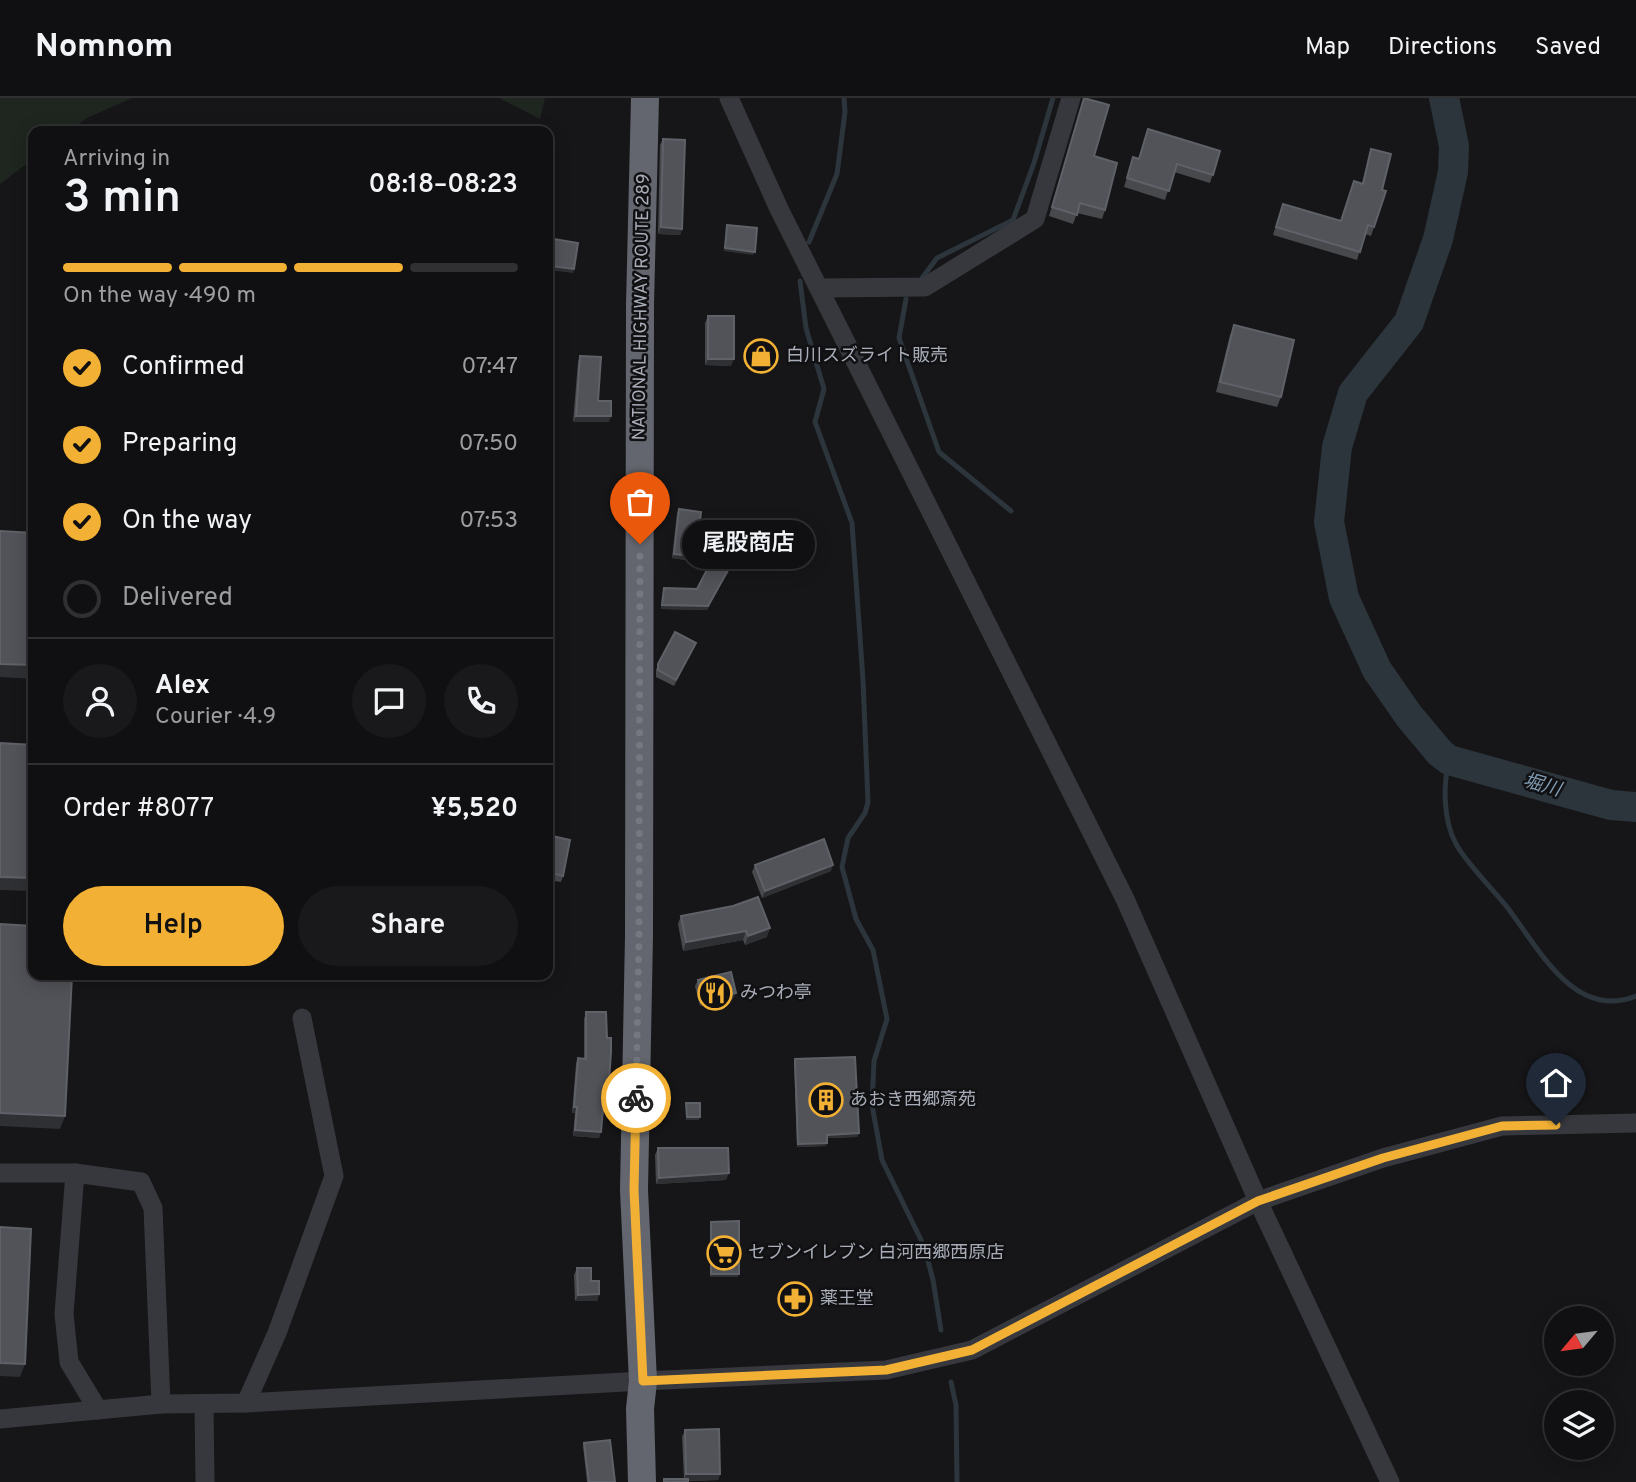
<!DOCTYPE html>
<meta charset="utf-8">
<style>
body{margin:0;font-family:Overpass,"Noto Sans JP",sans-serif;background:#19191b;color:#f1f3f6;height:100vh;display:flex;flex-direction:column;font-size:26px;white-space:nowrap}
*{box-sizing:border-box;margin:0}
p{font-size:23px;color:#9c9d9f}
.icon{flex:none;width:38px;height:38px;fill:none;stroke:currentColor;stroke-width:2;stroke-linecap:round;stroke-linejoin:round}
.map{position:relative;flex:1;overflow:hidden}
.panel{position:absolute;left:28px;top:28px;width:525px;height:854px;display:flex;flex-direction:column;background:#101012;border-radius:14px;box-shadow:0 4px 18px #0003,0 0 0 2px #303032}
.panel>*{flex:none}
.needle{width:46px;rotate:241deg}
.buttons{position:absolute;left:1544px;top:1208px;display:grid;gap:14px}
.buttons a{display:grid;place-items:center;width:70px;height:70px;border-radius:50%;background:#101012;box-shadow:0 4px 18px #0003,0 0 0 2px #303032;font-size:35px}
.pin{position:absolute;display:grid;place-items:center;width:60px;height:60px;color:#fff;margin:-72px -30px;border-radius:50% 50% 50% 0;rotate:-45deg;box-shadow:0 0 7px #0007}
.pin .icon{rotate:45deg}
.courier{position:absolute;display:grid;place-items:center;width:70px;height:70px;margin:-35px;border:5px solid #f2b134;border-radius:50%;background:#fff;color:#222;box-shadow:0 2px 9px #0007}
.bubble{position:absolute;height:49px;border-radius:24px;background:#101012;box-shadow:0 4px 18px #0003,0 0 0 2px #303032;font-size:23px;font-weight:600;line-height:49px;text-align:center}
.overview em{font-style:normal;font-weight:600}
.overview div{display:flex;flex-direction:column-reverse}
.overview{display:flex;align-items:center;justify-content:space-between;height:119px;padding:0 35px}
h1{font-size:46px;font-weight:600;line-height:52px}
.bar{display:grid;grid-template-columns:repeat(4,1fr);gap:10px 7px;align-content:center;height:84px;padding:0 35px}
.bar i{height:9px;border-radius:5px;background:#303032}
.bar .active{background:#f2b134}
.bar p{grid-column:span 4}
.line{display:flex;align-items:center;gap:18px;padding:0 35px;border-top:2px solid #303032}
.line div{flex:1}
.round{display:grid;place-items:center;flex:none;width:74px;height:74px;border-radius:37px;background:#19191b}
ol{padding:0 35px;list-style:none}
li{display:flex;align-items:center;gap:21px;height:77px}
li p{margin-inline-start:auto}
li .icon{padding:7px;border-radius:50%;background:#f2b134;color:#111;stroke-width:4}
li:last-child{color:#9c9d9f}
li i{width:38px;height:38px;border:4px solid #303032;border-radius:50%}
.primary-button{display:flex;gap:14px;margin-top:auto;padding:14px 35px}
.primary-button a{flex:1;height:80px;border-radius:42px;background:#f2b134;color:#111;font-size:28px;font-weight:600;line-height:80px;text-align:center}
.primary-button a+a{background:#19191b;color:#f1f3f6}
header{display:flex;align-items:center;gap:42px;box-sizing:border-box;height:98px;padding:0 35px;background:#101012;border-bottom:2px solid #303032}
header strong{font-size:33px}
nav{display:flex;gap:38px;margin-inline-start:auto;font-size:24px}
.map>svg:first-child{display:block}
.green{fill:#1e261f}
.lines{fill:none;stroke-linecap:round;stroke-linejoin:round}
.stream{stroke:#2c353c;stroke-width:5}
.river{stroke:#2c353c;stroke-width:30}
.minor{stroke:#37383d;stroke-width:19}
.highway{stroke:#63666e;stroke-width:28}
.wall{fill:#47494d}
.shaded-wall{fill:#2f3033}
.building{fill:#525359;stroke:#5f6168;stroke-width:2}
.done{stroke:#757880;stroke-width:7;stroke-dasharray:0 12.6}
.route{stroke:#f2b134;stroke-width:9}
.labels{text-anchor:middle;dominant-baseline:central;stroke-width:5;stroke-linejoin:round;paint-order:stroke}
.street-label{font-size:18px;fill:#a8adb8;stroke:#111113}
.poi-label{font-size:18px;fill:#a8adb8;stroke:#111113;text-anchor:start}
.water-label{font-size:19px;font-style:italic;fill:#7f9bb3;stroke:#111113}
</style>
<header>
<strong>Nomnom</strong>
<nav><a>Map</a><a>Directions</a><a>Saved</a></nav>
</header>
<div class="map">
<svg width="1636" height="1384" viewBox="0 0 1636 1384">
<rect width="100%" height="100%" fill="#161618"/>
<g class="green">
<polygon points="0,0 132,0 87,20 70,33 33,33 33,61 0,86"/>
<polygon points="499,0 545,0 540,21"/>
</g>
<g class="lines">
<g class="stream">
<polyline points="809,144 837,76 845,14 844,0"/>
<polyline points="922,180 937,160 1013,122 1034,65 1053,0"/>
<polyline points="800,183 806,230 824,291 815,324 852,425 863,582 868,704 865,715 848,740 842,769 856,821 873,852 887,921 874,963 872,1007 882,1062 924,1148 933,1182 941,1232"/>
<polyline points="906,201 899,240 939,354 1011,413"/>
<path d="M1449 662C1443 687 1443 722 1456 746 1467 766 1492 790 1507 809 1538 849 1574 923 1636 898"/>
<polyline points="951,1284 956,1307 957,1384"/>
</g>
<polyline class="river" points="1444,0 1454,48 1453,74 1438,141 1409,224 1353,295 1337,349 1329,424 1344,500 1377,572 1409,618 1440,655 1449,662 1611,707 1636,709"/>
<g class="minor">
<polyline points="729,0 779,111 1125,801 1258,1103 1390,1384"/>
<polyline points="821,190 925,189 1035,121 1071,0"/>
<polyline points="0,1075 75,1075 141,1084 153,1110 161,1306"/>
<polyline points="75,1075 64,1216 69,1264 98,1312"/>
<polyline points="246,1305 277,1235 334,1078 302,920"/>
<polyline points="204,1307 205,1384"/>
<polyline points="0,1321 161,1306 246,1305 643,1283 886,1272 972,1252 1258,1103 1383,1060 1502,1028 1636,1025"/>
</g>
<polyline class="highway" points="642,1384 640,1311 643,1283 634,1092 639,838 640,207 645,0"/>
</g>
<g class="wall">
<polygon points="1084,0 1094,58 1105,112 1102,121 1077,115 1073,126 1049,118"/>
<polygon points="663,41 682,131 680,137 658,136 660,47"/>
<polygon points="1371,51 1382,92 1386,93 1371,138 1365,136 1357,162 1273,137 1280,114 1341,123 1362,85"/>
<polygon points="1220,53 1210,85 1174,74 1165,102 1124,89 1133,59 1138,60"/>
<polygon points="708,218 731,268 705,267 705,225"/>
<polygon points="1234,228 1281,299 1277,309 1216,294 1230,237"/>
<polygon points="580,258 598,303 609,324 573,324 578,264"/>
<polygon points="679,411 699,434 731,467 707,512 661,511 664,490 697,491 709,468 700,467 700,464 672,460 677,415"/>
<polygon points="696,545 674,588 656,579 656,572 658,566"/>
<polygon points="548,737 563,778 561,784 548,782"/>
<polygon points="755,767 831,773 762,800 752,774"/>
<polygon points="681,818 767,839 745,847 743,842 683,853 678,826"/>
<polygon points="698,882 733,901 700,908 695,888"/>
<polygon points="586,914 604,1017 603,1017 599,1040 573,1038 575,1015 572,1015 576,966 578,960 584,961 584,921"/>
<polygon points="795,961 859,1035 857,1039 827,1040 826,1048 797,1049 794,964"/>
<polygon points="658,1050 726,1082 656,1086 655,1057"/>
<polygon points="711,1124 738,1179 710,1179 710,1127"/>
<polygon points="577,1170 591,1183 599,1196 597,1203 575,1203 574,1177"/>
<polygon points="685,1332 720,1376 718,1382 663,1384 664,1381 684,1381 682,1339"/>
<polygon points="584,1345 615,1384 587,1384 583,1348"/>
</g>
<g class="shaded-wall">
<polygon points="661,129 682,131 680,137 658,136"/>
<polygon points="725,150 755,154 753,157 723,153"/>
<polygon points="550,168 574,171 573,175 549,172"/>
<polygon points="708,261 734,261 731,268 705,267"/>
<polygon points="576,318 611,318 609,324 573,324"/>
<polygon points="674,456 702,459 700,464 672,460"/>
<polygon points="701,463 711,464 710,468 700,467"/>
<polygon points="731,467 707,512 661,511 662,507 708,508"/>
<polygon points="696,545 693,552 674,588 676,582"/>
<polygon points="0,566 33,567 33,581 0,579"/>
<polygon points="833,767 831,773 762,800 765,793"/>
<polygon points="0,779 33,780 33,793 0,792"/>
<polygon points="770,830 767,839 745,847 748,838"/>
<polygon points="746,833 743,842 683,853 686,844"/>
<polygon points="736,895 733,901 700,908 703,902"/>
<polygon points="574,1009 577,1009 575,1015 572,1015"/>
<polygon points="0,1015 65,1018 60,1031 0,1028"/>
<polygon points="687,1019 700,1019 699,1022 685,1022"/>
<polygon points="575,1032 601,1034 599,1040 573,1038"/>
<polygon points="859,1035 857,1039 825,1040 827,1037"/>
<polygon points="827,1045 826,1048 797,1049 798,1046"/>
<polygon points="729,1075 726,1082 656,1086 659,1080"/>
<polygon points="711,1176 739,1176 738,1179 710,1179"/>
<polygon points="599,1196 597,1203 575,1203 578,1197"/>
<polygon points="0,1265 25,1266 20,1279 0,1278"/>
<polygon points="686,1376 720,1376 718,1382 684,1383"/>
</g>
<g class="building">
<polygon points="1084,0 1109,7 1094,58 1117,65 1105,112 1080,105 1077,117 1052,109"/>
<polygon points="1148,31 1220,53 1213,77 1177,66 1169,93 1127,80 1133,59 1139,61"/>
<polygon points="663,41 685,42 682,131 661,129"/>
<polygon points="1371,51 1391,56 1382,92 1386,93 1374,129 1368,127 1360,154 1276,129 1283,106 1341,123 1354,83 1363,86"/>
<polygon points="548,77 550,77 548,97"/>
<polygon points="727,127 757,130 755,154 725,150"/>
<polygon points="548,140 578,145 574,171 550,168 551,161 548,160"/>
<rect x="708" y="218" width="26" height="43"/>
<polygon points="1234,227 1294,242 1281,299 1220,284"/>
<polygon points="580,258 601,259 598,303 611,303 611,318 576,318"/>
<polygon points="679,411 701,414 699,434 734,439 731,467 708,508 662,507 664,490 697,491 711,464 701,463 702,459 674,456"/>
<polygon points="0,433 33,435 33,567 0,566"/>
<polygon points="675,534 696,545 676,582 658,572 658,566"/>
<polygon points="0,645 33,647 33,780 0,779"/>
<polygon points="548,737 570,742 563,778 548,774"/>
<polygon points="824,741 833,767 765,793 755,767"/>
<polygon points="758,799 770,830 748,838 746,833 686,844 681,818 733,808"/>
<polygon points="0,826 33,828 33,877 72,877 65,1018 0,1015"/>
<polygon points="731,874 736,895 703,902 698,882"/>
<polygon points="586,914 606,914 607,940 611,940 611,954 607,1011 603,1011 601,1034 575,1032 577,1009 574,1009 578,960 586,961"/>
<polygon points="855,959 859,1035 827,1037 827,1045 798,1046 795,961"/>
<polygon points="686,1005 700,1005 700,1019 687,1019"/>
<polygon points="658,1050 728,1050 729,1075 659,1080"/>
<polygon points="739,1123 739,1176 711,1176 711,1124"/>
<polygon points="0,1129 31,1131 25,1266 0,1265"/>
<polygon points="577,1170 591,1170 591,1183 599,1183 599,1196 578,1197"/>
<polygon points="719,1331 720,1376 686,1376 685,1332"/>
<polygon points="610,1342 615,1384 589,1384 584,1345"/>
<rect x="664" y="1381" width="24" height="3"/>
</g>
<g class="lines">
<polyline class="done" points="636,1000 639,838 640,446"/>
<polyline class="route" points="636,1000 634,1092 643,1283 886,1272 972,1252 1258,1103 1383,1060 1502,1028 1556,1027"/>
</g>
<defs>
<symbol id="shop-ring" viewBox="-11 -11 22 22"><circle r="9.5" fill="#111113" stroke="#f2b134" stroke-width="1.5"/><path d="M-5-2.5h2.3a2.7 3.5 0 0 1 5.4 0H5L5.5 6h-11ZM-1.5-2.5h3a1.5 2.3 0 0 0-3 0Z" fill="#f2b134"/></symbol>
<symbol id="restaurant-ring" viewBox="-11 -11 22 22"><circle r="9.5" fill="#111113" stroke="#f2b134" stroke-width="1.5"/><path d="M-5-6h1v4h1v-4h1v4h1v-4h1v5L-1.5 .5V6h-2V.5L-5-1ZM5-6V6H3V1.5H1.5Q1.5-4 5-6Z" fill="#f2b134"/></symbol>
<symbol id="building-ring" viewBox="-11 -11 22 22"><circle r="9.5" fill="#111113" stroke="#f2b134" stroke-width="1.5"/><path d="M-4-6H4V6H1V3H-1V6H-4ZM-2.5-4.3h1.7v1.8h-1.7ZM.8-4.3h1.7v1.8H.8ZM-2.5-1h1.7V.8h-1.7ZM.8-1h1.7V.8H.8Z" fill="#f2b134"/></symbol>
<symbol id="supermarket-ring" viewBox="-11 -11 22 22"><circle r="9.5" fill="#111113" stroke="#f2b134" stroke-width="1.5"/><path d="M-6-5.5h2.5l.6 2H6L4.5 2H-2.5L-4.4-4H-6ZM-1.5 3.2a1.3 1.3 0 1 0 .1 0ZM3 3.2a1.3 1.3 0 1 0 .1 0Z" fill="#f2b134"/></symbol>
<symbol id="pharmacy-ring" viewBox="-11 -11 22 22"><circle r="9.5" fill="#111113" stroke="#f2b134" stroke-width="1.5"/><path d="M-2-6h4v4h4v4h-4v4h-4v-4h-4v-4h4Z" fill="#f2b134"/></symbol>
</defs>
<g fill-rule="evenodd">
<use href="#shop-ring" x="742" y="239" width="38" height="38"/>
<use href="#restaurant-ring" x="696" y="876" width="38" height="38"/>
<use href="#building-ring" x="807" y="983" width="38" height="38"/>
<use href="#supermarket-ring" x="705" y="1136" width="38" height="38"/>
<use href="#pharmacy-ring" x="776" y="1182" width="38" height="38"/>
</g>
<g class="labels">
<g class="street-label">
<text transform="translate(642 209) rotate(-89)">NATIONAL HIGHWAY ROUTE 289</text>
</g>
<g class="poi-label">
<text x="786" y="258">白川スズライト販売</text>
<text x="740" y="895">みつわ亭</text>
<text x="850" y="1002">あおき西郷斎苑</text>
<text x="748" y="1155">セブンイレブン 白河西郷西原店</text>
<text x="820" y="1201">薬王堂</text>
</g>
<g class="water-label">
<text transform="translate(1542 688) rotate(16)">堀川</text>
</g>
</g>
</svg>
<div class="buttons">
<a><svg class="needle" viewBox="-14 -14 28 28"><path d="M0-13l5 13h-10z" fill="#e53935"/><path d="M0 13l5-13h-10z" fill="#9c9d9f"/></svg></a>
<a><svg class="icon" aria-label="layers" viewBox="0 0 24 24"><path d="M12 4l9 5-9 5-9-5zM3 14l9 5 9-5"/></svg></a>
</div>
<div class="pin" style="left:640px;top:446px;background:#ea580c"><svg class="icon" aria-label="bag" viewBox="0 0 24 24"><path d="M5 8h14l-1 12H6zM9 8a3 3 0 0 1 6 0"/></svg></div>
<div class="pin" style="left:1556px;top:1027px;background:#1f2937"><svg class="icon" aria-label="home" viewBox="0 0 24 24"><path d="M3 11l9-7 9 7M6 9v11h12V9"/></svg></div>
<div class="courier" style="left:636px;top:1000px"><svg class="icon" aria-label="bike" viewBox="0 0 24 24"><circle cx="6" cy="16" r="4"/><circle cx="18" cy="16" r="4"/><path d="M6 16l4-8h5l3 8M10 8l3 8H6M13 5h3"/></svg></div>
<div class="bubble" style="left:682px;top:422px;width:133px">尾股商店</div>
<section class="panel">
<div class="overview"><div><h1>3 min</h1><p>Arriving in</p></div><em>08:18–08:23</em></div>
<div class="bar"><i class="active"></i><i class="active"></i><i class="active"></i><i></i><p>On the way · 490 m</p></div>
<ol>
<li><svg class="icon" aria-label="check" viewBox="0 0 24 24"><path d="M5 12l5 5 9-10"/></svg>Confirmed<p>07:47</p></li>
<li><svg class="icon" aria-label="check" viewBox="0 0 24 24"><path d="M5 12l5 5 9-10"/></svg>Preparing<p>07:50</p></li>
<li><svg class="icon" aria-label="check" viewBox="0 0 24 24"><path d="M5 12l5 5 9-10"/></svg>On the way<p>07:53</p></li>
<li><i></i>Delivered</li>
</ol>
<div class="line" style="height:126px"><a class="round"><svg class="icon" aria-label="person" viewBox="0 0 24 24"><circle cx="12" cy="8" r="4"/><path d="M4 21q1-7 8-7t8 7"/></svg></a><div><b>Alex</b><p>Courier · 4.9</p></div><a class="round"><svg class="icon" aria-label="chat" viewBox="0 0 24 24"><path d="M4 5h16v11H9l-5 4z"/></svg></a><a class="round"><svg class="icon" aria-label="phone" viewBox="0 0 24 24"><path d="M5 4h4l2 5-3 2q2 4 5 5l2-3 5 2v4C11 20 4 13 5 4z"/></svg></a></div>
<div class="line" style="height:91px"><div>Order #8077</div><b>¥5,520</b></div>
<div class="primary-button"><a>Help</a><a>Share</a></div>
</section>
</div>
